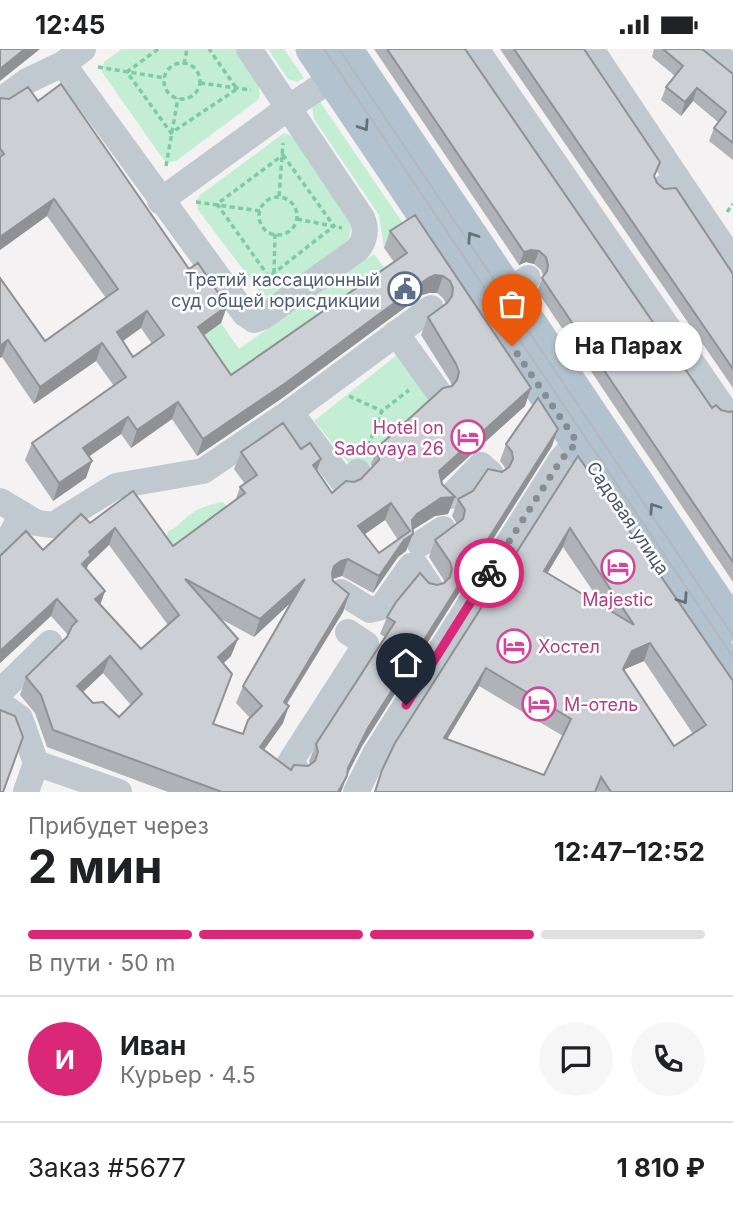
<!DOCTYPE html>
<html lang="ru">
<meta charset="utf-8">
<style>
body{margin:0;font-family:Inter,sans-serif;background:#f6f6f6;color:#202124;height:100vh;display:flex;flex-direction:column;font-size:26px;white-space:nowrap}
*{box-sizing:border-box;margin:0}
p{font-size:23px;color:#757577}
.icon{flex:none;width:38px;height:38px;fill:none;stroke:currentColor;stroke-width:2;stroke-linecap:round;stroke-linejoin:round}
.map{position:relative;height:743px;overflow:hidden}
.sheet{display:flex;flex-direction:column;background:#fff;flex:1}
.sheet>*{flex:none}
.pin{position:absolute;display:grid;place-items:center;width:60px;height:60px;color:#fff;margin:-72px -30px;border-radius:50% 50% 50% 0;rotate:-45deg;box-shadow:0 0 7px #0007}
.pin .icon{rotate:45deg}
.courier{position:absolute;display:grid;place-items:center;width:70px;height:70px;margin:-35px;border:5px solid #db2777;border-radius:50%;background:#fff;color:#222;box-shadow:0 2px 9px #0007}
.bubble{position:absolute;height:49px;border-radius:24px;background:#fff;box-shadow:0 2px 5px #0004;font-size:23px;font-weight:700;line-height:49px;text-align:center}
.overview em{font-style:normal;font-weight:700}
.overview div{display:flex;flex-direction:column-reverse}
.overview{display:flex;align-items:center;justify-content:space-between;height:119px;padding:0 28px}
h1{font-size:46px;font-weight:700;line-height:52px}
.bar{display:grid;grid-template-columns:repeat(4,1fr);gap:10px 7px;align-content:center;height:84px;padding:0 28px}
.bar i{height:9px;border-radius:5px;background:#e0e0e0}
.bar .active{background:#db2777}
.bar p{grid-column:span 4}
.line{display:flex;align-items:center;gap:18px;padding:0 28px;border-top:2px solid #e0e0e0}
.line div{flex:1}
.round{display:grid;place-items:center;flex:none;width:74px;height:74px;border-radius:37px;background:#f6f6f6}
.status{display:flex;justify-content:space-between;align-items:center;height:49px;padding:0 35px;background:#fff;direction:ltr}
.status svg{height:19px;fill:currentColor}
.map>svg:first-child{display:block}
.green{fill:#c3eed3}
.lines{fill:none;stroke-linecap:round;stroke-linejoin:round}
.path{stroke:#7ccca2;stroke-width:3.5;stroke-dasharray:5 3.5;stroke-linecap:butt}
.minor{stroke:#c0c9d0;stroke-width:26}
.major{stroke:#b3c2cf;stroke-width:33}
.tram{stroke:#b4b7bc;stroke-width:2}
.wall{fill:#afb2b6;fill-rule:evenodd}
.shaded-wall{fill:#8f9194}
.building{fill:#cccfd4;stroke:#8f9194;stroke-width:2;fill-rule:evenodd}
.oneway{stroke:#64717b}
.done{stroke:#868d92;stroke-width:7;stroke-dasharray:0 12.6}
.route{stroke:#db2777;stroke-width:9}
.labels{text-anchor:middle;dominant-baseline:central;stroke-width:5;stroke-linejoin:round;paint-order:stroke}
.service-label{font-size:18px;fill:#4e5e75;stroke:#fff;text-anchor:end}
.hotel-label{font-size:18px;fill:#b23c85;stroke:#fff;text-anchor:start}
.street-label{font-size:18px;fill:#4a565f;stroke:#fff}
</style>
<div class="status"><b>12:45</b><svg viewBox="0 0 49 12"><path d="M0 12V9h3v3zM5 12V6h3v6zM10 12V3h3v9zM15 12V0h3v12zM26 1h20v11H26zM47 4h2v5h-2z"/></svg></div>
<div class="map">
<svg width="733" height="743" viewBox="0 0 733 743">
<rect width="100%" height="100%" fill="#f4f2f2"/>
<g class="green">
<path d="M122 0H236C246 15 263 31 259 50L176 112 167 113 163 110 102 23 104 13Z"/>
<polygon points="268,0 284,0 304,29 297,33 288,30"/>
<polygon points="318,50 409,183 384,199 379,166 314,70 312,57"/>
<polygon points="284,84 294,88 352,177 348,192 269,248 261,244 198,161 197,151 200,146"/>
<polygon points="374,205 391,228 225,343 192,295 221,274 239,300"/>
<polygon points="398,305 436,357 367,419 360,410 351,417 314,372"/>
<path d="M223 453 231 461 180 504 165 496 168 482C179 478 182 471 191 465 200 458 212 455 223 453Z"/>
</g>
<g class="lines">
<g class="path">
<polyline points="158,0 127,23 171,84 237,40 209,0"/>
<circle cx="182" cy="32" r="18"/>
<polyline points="184,15 187,0"/>
<polyline points="98,18 165,29"/>
<polyline points="200,34 251,41"/>
<polygon points="283,106 334,177 269,228 217,155"/>
<polyline points="166,117 178,49"/>
<polyline points="279,147 283,94"/>
<circle cx="278" cy="167" r="19"/>
<polyline points="196,153 260,162"/>
<polyline points="727,163 733,155"/>
<polyline points="297,170 342,179"/>
<polyline points="274,224 275,185"/>
<polyline points="349,347 382,362"/>
<polyline points="365,405 382,362 409,341"/>
</g>
<g class="minor">
<path d="M83 0 63 15 245 265 254 271 263 268 357 201C365 192 367 180 362 169L249 0"/>
<polyline points="476,0 724,360"/>
<polyline points="591,0 677,129"/>
<polyline points="710,0 733,19"/>
<polyline points="0,52 27,32 63,15"/>
<polyline points="665,138 677,129 733,212"/>
<polyline points="160,152 288,59 348,19"/>
<polyline points="509,242 528,229"/>
<polyline points="396,284 437,341"/>
<polyline points="358,423 345,435 290,363 431,259"/>
<polyline points="451,447 481,416 491,425"/>
<polyline points="0,452 37,474 53,476 116,437 203,422 290,363"/>
<polyline points="420,495 443,480"/>
<polyline points="0,497 11,486 22,465"/>
<polyline points="341,543 370,561 382,558 411,517 416,517 430,538"/>
<polyline points="0,643 50,594"/>
<polyline points="0,655 20,669 36,714"/>
<polyline points="296,720 289,715 366,595 348,583"/>
<polyline points="26,743 36,714 119,743"/>
<polyline points="356,743 375,705 561,411 577,393 592,383"/>
</g>
<g class="major">
<polyline points="312,0 733,625"/>
<polyline points="346,0 733,576"/>
</g>
<g class="tram">
<polyline points="324,0 733,608"/>
<polyline points="339,0 733,587"/>
</g>
</g>
<g class="wall">
<polygon points="374,0 465,0 712,359 729,363 733,362 733,533 537,242 543,227 541,221 534,215 526,213 519,216"/>
<polygon points="500,0 584,0 654,127 657,134 733,225 733,339"/>
<polygon points="654,0 702,0 733,25 733,111 709,92 714,79 718,73 693,52 681,67 661,51 666,38 675,27 652,8"/>
<path d="M0 49 38 52 189 220 227 257 221 274 204 286 231 326 394 213 384 199 390 182 415 166 525 357 442 432V435L455 448 448 465 435 467 412 481 406 502 398 508 373 544 342 527 333 530V532L349 545 343 563 287 655 283 674 264 700 291 721 308 717 310 716 309 712 316 695 385 588 380 585 387 568 429 534 437 536 445 534 443 530 429 508 435 491 457 475 452 467 458 450 473 442 506 420 500 412 506 395 552 397 362 697 347 726 341 743H168L47 698 35 664 20 646 26 628 68 586 51 567 0 614V507L43 501 90 474 133 442 173 497 236 450 240 438 245 435 234 420 241 403 317 422 332 444 361 430 372 419 371 415 378 398 452 337 450 332 421 286 428 268 446 255 443 249 437 244H429L422 246 281 350 197 407 172 370 131 399 121 385 89 407 86 429 53 452 25 411 32 394 114 337 96 312 34 355 2 308 0 229 45 292 106 249 47 167 0 201ZM141 279 152 295 133 308 123 292ZM385 471 398 491 379 504 365 485ZM109 496 168 576 141 600 100 555 105 542 86 521 88 516ZM290 554 243 637 236 654 250 669 243 685 213 675 223 615 231 607 219 569 254 588ZM103 624 131 656 119 668 93 654 83 643Z"/>
<path d="M578 407 733 632V743H374L382 721ZM563 498 603 557 547 524ZM644 612 693 685 674 697 624 622 625 620ZM479 637 563 687 544 726 447 690Z"/>
</g>
<g class="shaded-wall">
<polygon points="25,0 40,0 0,32 0,20"/>
<polygon points="697,39 693,52 681,67 685,53"/>
<polygon points="54,150 47,167 0,201 0,188"/>
<polygon points="531,201 539,202 534,215 526,213 519,216 524,203"/>
<polygon points="435,226 443,227 437,244 429,244 422,246 281,350 197,407 203,390 428,229"/>
<polygon points="227,257 221,274 192,295 198,278"/>
<polygon points="147,262 141,279 110,301 117,283"/>
<polygon points="8,291 2,308 0,309 0,297"/>
<polygon points="102,294 96,312 34,355 40,338"/>
<polygon points="531,339 525,357 433,440 439,422"/>
<polygon points="178,353 172,370 131,399 137,381"/>
<polygon points="128,368 121,385 77,416 83,399"/>
<polygon points="558,380 552,397 362,697 343,734 347,727 341,743 338,743 348,719 368,679"/>
<polygon points="321,410 315,427 313,416"/>
<polygon points="92,412 86,429 53,452 59,434"/>
<polygon points="455,448 448,465 435,467 411,482 412,471 417,465 441,449"/>
<polygon points="391,454 385,471 352,494 358,477"/>
<polygon points="115,479 109,496 88,516 85,524 82,515 89,503"/>
<polygon points="570,479 563,498 538,540 544,522"/>
<polygon points="413,485 406,502 398,508 373,544 379,527 404,491"/>
<polygon points="348,510 342,527 334,529 328,534 334,517 341,512"/>
<polygon points="305,530 298,547 254,588 260,570"/>
<polygon points="105,542 99,559 95,550"/>
<polygon points="349,545 343,563 277,670 284,653"/>
<polygon points="57,550 51,567 0,614 0,602"/>
<polygon points="238,590 231,607 211,625 218,608"/>
<polygon points="650,594 644,612 625,620 616,638 623,620 632,602"/>
<polygon points="110,607 103,624 71,654 77,637"/>
<polygon points="486,619 479,637 437,707 444,689"/>
<polygon points="289,657 283,674 254,715 260,698"/>
</g>
<g class="building">
<polygon points="0,0 25,0 0,20"/>
<polygon points="387,0 465,0 712,359 716,356 721,361 729,363 733,362 733,513 542,229 547,222 548,216 546,208 539,202 531,201 524,203"/>
<polygon points="514,0 584,0 660,113 654,127 657,134 664,140 676,139 733,225 733,320"/>
<polygon points="663,0 702,0 733,25 733,94 714,79 726,63 697,39 685,53 666,38 683,17"/>
<path d="M61 35 189 220 198 214 227 257 198 278 231 326 407 204 390 182 415 166 531 339 439 422 442 435 455 448 441 449 417 465 412 471 413 485 404 491 379 527 348 510 341 512 334 517 332 524 333 532 349 545 284 653 289 657 260 698 291 721 294 716 308 717 315 712 318 703 316 695 395 573 387 568 396 553 420 524 429 534 437 536 444 534 450 528 452 520 450 513 435 491 463 470 465 461 458 450 473 442 488 420 502 423 509 418 513 410 512 403 506 395 538 349 558 380 368 679 348 719 347 727 338 743H222L53 681 41 646 26 628 67 588 72 577 77 572 57 550 0 602V507L26 482 43 501 81 465 90 474 133 442 173 497 245 444 240 438 257 426 241 403 283 374 301 400 310 394 321 410 313 416 332 444 346 432 354 433 361 430 379 411 378 398 443 339 452 337 457 331 459 323 456 315 428 268 447 254 452 247 453 239 450 232 443 227 435 226 428 229 287 333 203 390 178 353 137 381 128 368 83 399 92 412 59 434 32 394 126 328 102 294 40 338 8 291 0 297V229L45 292 118 240 54 150 0 188V108L4 105 0 99V49L9 50 28 38 38 52ZM147 262 164 286 133 308 117 283ZM391 454 410 482 379 504 358 477ZM115 479 179 566 141 600 95 550 105 542 82 515 91 506 89 503ZM185 530 260 570 305 530 243 637 262 657 248 671 243 685 213 675 232 625 218 608 238 590ZM110 607 142 645 119 668 103 653 93 654 77 637Z"/>
<path d="M578 407 733 632V743H611L601 728 595 743H375L382 721 395 694ZM570 479 634 576 544 522ZM650 594 706 676 674 697 623 620 632 602ZM486 619 571 670 544 726 444 689Z"/>
<polygon points="0,661 15,667 23,688 3,743 0,743"/>
</g>
<defs><path id="oneway-chevron" d="M-2-3.5L2.5 0L-2 3.5" fill="none" stroke-width="1.6" stroke-linecap="round" stroke-linejoin="round" transform="scale(1.75)"/></defs>
<g class="oneway">
<use href="#oneway-chevron" transform="translate(364 77) rotate(56)"/>
<use href="#oneway-chevron" transform="translate(472 188) rotate(-124)"/>
<use href="#oneway-chevron" transform="translate(654 459) rotate(-124)"/>
<use href="#oneway-chevron" transform="translate(683 550) rotate(56)"/>
</g>
<g class="lines">
<polyline class="done" points="489,524 561,411 577,393 512,297"/>
<polyline class="route" points="406,656 489,524"/>
</g>
<defs>
<symbol id="civic-ring" viewBox="-11 -11 22 22"><circle r="9.5" fill="#fff" stroke="#5c6f8a" stroke-width="1.5"/><path d="M-.6-6.5H3V-4.5H.6V-3L4-1V1h2V6H-6V1h2V-1L-.6-3ZM-1.2 2.5V6h2.4V2.5Z" fill="#5c6f8a"/></symbol>
<symbol id="hotel-ring" viewBox="-11 -11 22 22"><circle r="9.5" fill="#fff" stroke="#d1479c" stroke-width="1.5"/><path d="M-6-4.5h1.5V1H6V5H4.5V3h-9V5H-6ZM-4 0a1.8 1.8 0 1 1 3.6 0ZM.5 0V-2.5h3Q6-2.5 6 0Z" fill="#d1479c"/></symbol>
</defs>
<g fill-rule="evenodd">
<use href="#civic-ring" x="386" y="221" width="38" height="38"/>
<use href="#hotel-ring" x="449" y="369" width="38" height="38"/>
<use href="#hotel-ring" x="599" y="499" width="38" height="38"/>
<use href="#hotel-ring" x="495" y="578" width="38" height="38"/>
<use href="#hotel-ring" x="520" y="636" width="38" height="38"/>
</g>
<g class="labels">
<g class="service-label">
<text x="380" y="230">Третий кассационный<tspan x="380" dy="21">суд общей юрисдикции</tspan></text>
</g>
<g class="hotel-label">
<text x="444" y="378" text-anchor="end">Hotel on<tspan x="444" dy="21">Sadovaya 26</tspan></text>
<text x="618" y="550" text-anchor="middle">Majestic</text>
<text x="538" y="597">Хостел</text>
<text x="564" y="655">М-отель</text>
</g>
<g class="street-label">
<text transform="translate(628 469) rotate(56)">Садовая улица</text>
</g>
</g>
</svg>
<div class="pin" style="left:512px;top:297px;background:#ea580c"><svg class="icon" aria-label="bag" viewBox="0 0 24 24"><path d="M5 8h14l-1 12H6zM9 8a3 3 0 0 1 6 0"/></svg></div>
<div class="pin" style="left:406px;top:656px;background:#1f2937"><svg class="icon" aria-label="home" viewBox="0 0 24 24"><path d="M3 11l9-7 9 7M6 9v11h12V9"/></svg></div>
<div class="courier" style="left:489px;top:524px"><svg class="icon" aria-label="bike" viewBox="0 0 24 24"><circle cx="6" cy="16" r="4"/><circle cx="18" cy="16" r="4"/><path d="M6 16l4-8h5l3 8M10 8l3 8H6M13 5h3"/></svg></div>
<div class="bubble" style="left:555px;top:273px;width:147px">На Парах</div>
</div>
<section class="sheet">
<div class="overview"><div><h1>2 мин</h1><p>Прибудет через</p></div><em>12:47–12:52</em></div>
<div class="bar"><i class="active"></i><i class="active"></i><i class="active"></i><i></i><p>В пути · 50 m</p></div>
<div class="line" style="height:126px"><b class="round" style="background:#db2777;color:#fff">И</b><div><b>Иван</b><p>Курьер · 4.5</p></div><a class="round"><svg class="icon" aria-label="chat" viewBox="0 0 24 24"><path d="M4 5h16v11H9l-5 4z"/></svg></a><a class="round"><svg class="icon" aria-label="phone" viewBox="0 0 24 24"><path d="M5 4h4l2 5-3 2q2 4 5 5l2-3 5 2v4C11 20 4 13 5 4z"/></svg></a></div>
<div class="line" style="height:91px"><div>Заказ #5677</div><b>1 810 ₽</b></div>
</section>
